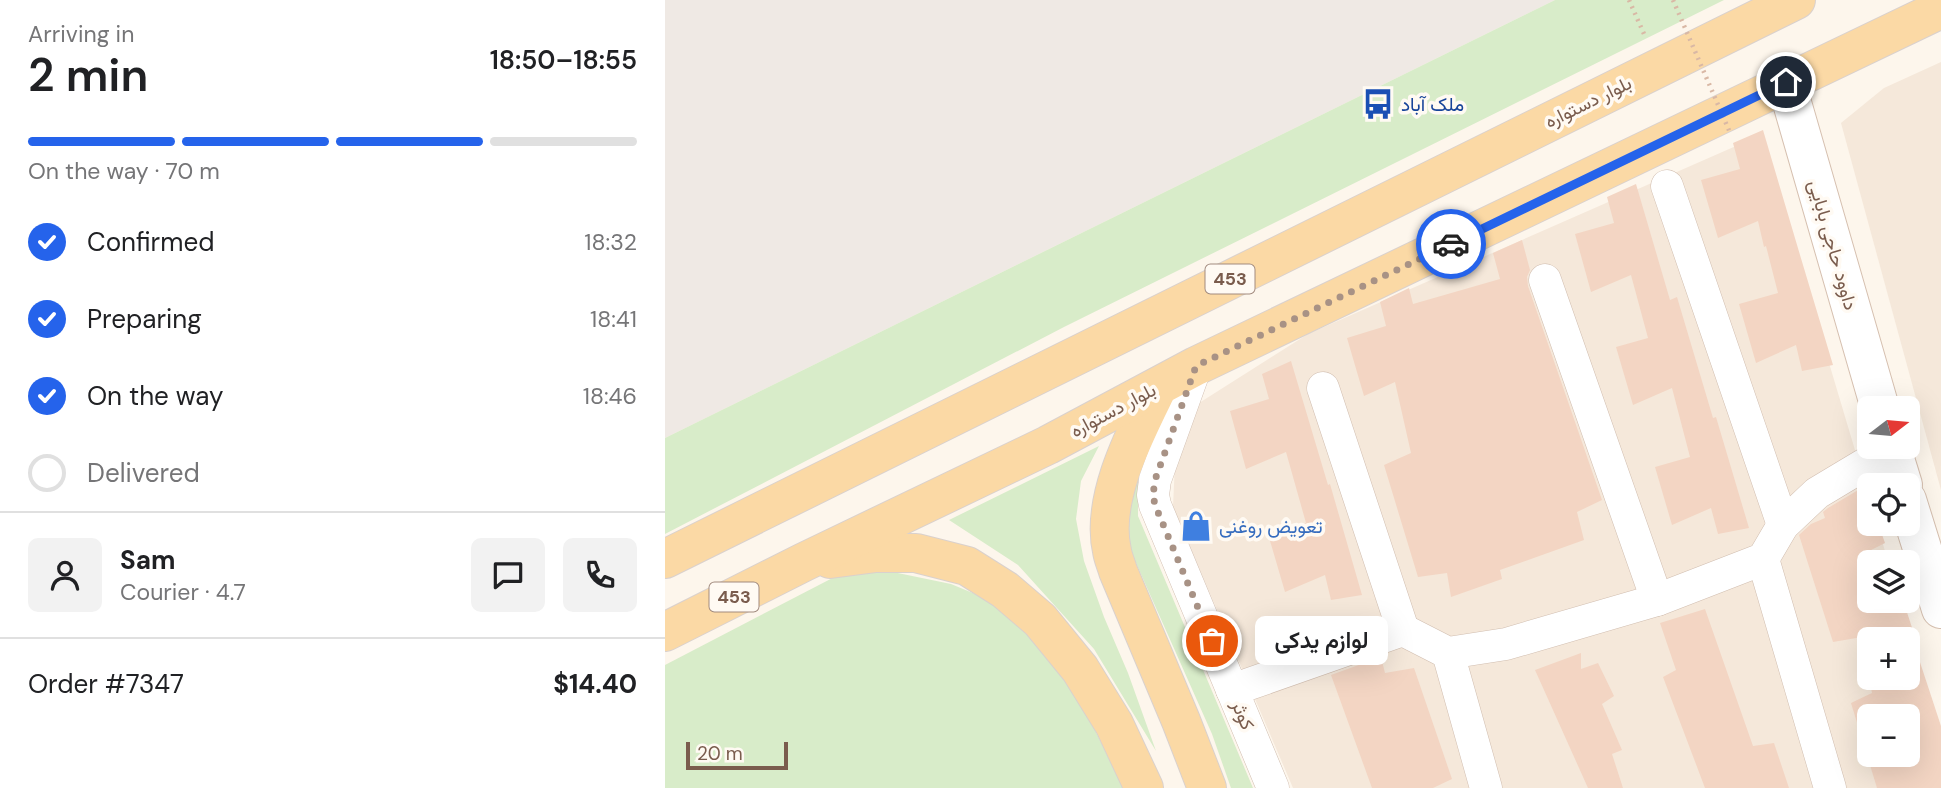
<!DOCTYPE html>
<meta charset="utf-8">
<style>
body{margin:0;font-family:"DM Sans",Vazirmatn,sans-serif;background:#f2f2f2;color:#202124;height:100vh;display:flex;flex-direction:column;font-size:26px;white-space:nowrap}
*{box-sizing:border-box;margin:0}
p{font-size:23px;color:#757577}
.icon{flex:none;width:38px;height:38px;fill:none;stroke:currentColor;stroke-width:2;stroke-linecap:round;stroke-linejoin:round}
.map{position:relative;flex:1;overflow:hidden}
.panel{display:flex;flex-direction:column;background:#fff;width:665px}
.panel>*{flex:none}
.needle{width:46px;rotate:74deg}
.buttons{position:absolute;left:1192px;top:396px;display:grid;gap:14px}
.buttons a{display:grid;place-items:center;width:63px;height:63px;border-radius:10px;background:#fff;box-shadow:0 7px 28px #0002;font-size:35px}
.scale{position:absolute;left:21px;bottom:18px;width:102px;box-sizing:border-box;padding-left:7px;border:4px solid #7a5c4d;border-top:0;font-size:19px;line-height:24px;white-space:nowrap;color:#7a5c4d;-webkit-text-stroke:5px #fffaf3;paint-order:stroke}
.pin{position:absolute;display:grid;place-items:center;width:60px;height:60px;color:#fff;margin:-30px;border:4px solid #fff;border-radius:50%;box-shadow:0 2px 7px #0007}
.courier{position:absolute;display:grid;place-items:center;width:70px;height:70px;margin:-35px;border:5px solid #2563eb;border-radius:50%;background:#fff;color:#222;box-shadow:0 2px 9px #0007}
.bubble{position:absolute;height:49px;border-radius:10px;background:#fff;box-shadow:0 7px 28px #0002;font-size:23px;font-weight:600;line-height:49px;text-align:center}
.headline em{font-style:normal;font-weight:600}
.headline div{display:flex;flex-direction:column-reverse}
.headline{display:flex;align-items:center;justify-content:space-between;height:119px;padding:0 28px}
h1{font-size:46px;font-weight:600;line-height:52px}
.bar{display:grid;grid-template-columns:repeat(4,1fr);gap:10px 7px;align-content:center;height:84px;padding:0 28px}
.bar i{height:9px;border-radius:5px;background:#e0e0e0}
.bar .active{background:#2563eb}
.bar p{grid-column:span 4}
.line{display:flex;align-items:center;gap:18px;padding:0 28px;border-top:2px solid #e0e0e0}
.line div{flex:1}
.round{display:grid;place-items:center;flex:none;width:74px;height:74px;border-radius:10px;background:#f2f2f2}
ol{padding:0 28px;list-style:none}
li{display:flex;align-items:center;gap:21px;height:77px}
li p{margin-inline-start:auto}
li .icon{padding:7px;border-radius:50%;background:#2563eb;color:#fff;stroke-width:4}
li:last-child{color:#757577}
li i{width:38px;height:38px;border:4px solid #e0e0e0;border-radius:50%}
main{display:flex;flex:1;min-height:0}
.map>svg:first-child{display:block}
.residential{fill:#f5e8da;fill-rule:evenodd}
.industrial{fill:#efe9e4}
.green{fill:#d8ecc9}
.building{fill:#f3d5c3;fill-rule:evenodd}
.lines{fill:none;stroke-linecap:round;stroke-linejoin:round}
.street-casing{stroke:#d1beb0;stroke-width:33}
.secondary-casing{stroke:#d6c0b0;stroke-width:40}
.primary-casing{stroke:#dad1cd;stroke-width:40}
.path{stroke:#d9b8a5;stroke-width:4.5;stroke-dasharray:2 5;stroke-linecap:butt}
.street{stroke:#fff;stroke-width:32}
.secondary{stroke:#fff;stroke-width:38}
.primary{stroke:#fbd9a5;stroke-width:38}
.path-bridge{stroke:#d9b8a5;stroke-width:4.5;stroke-dasharray:2 5;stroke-linecap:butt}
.done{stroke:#a89285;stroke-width:7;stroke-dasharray:0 12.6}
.route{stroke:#2563eb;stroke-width:9}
.labels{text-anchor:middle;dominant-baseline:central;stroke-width:7;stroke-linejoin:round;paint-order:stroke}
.shield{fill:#fffaf3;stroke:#a28b7f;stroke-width:2}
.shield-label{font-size:18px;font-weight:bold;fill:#7a5c4d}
.street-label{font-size:19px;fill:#7a5c4d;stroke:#fffaf3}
.transit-label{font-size:19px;fill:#164399;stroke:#fffaf3;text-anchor:start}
.shop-label{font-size:19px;fill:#366cbe;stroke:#fffaf3;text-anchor:start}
</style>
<main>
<section class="panel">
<div class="headline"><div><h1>2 min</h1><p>Arriving in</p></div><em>18:50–18:55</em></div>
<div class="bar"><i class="active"></i><i class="active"></i><i class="active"></i><i></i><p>On the way · 70 m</p></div>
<ol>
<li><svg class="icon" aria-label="check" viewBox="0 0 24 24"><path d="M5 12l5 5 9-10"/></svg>Confirmed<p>18:32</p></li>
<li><svg class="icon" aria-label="check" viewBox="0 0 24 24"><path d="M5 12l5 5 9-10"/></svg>Preparing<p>18:41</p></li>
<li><svg class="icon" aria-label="check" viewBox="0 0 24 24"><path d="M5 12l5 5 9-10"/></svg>On the way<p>18:46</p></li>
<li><i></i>Delivered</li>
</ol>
<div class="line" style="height:126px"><a class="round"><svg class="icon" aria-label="person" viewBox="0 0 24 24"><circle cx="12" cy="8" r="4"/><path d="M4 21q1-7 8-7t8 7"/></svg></a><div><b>Sam</b><p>Courier · 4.7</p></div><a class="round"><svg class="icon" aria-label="chat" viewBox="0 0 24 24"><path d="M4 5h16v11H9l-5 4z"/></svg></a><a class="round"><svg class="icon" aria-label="phone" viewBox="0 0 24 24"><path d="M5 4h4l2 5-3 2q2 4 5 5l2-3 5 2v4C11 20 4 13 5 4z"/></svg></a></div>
<div class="line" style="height:91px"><div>Order #7347</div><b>$14.40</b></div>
</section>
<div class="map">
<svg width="1276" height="788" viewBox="0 0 1276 788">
<rect width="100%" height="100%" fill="#fdf6ec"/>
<g class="residential">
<polygon points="1276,62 1276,490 1176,123 1219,88"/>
<path d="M1096 135 1204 497V523H1212L1223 562H1204V600H1235L1276 788H628L508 507 512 417 643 334ZM1204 639H1242V677H1204ZM1204 716H1242V754H1204Z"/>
</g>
<polygon class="industrial" points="0,0 890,0 0,438"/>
<g class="green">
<polygon points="890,0 1059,0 399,327 0,534 0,438"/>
<polygon points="498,416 473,492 473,516 588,788 566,788 547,734 467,554 462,539 466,488"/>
<polygon points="434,446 416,481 411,519 419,561 439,617 463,673 491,751 429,649 353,565 284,520"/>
<polygon points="181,571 223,571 286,584 315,596 346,616 370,642 412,693 458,788 0,788 0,665"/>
</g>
<g class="building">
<polygon points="1098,130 1135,255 1168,365 1137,371 1131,345 1091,363 1074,304 1113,293 1101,246 1099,247 1093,221 1053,238 1036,180 1075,169 1068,143"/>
<polygon points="971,184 1005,300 1012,297 1048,418 1051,417 1084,528 1053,534 1046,508 1007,525 990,467 1025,457 1007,388 968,405 951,347 983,338 966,275 926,292 910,234 949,223 942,197"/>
<polygon points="857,240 865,270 862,277 863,286 937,500 912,512 919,540 835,570 837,579 786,597 782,573 753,577 719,465 746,453 730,382 699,396 682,338 721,326 715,302 744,288 748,304 835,279 828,253"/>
<polygon points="626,361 663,485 665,484 697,595 666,600 660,575 620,592 603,534 641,523 621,452 581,469 565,411 604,399 597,374"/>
<path d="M1200 486 1204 497V523H1213L1220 543 1204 551V600H1238L1252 643 1249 644 1276 726V788H1212L1186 703 1207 693 1204 677H1242V639H1204V675L1197 637 1168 642 1134 535 1146 524 1160 518 1158 512 1163 508ZM1204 716H1242V754H1204Z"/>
<polygon points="1040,609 1088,746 1109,743 1124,788 1040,788 998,677 1011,670 995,623"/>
<polygon points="916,653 916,669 933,663 949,696 937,704 957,750 947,754 958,788 923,788 870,670"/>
<polygon points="716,657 720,673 749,668 787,779 768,788 707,788 666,675"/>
</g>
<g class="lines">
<defs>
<g id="street">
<polyline points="1002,186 1118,525"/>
<polyline points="880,280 992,600"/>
<polyline points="531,366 490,480 488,495 490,505 608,788"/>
<polyline points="658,388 738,630"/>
<polyline points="1098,559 1165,788"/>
<polyline points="783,653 821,788"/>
<polyline points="567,690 738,630 783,653 841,644 992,600 1098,559 1118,525 1152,493 1227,448"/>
</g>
<g id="secondary">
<polyline points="1121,82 1215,408"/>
<polyline points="1226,446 1238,485"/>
<polyline points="1242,500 1276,609"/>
</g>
<g id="primary">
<path d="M493 387C471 432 435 499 447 551 448 558 451 564 453 571L516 721 542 788"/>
<polyline points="0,559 1131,0"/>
<polyline points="165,559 211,553 251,553 302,566 340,590 375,620 415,669 449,724 479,788"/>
<polyline points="0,632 139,562 383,445 531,366 1276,9"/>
</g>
</defs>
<use href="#street" class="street-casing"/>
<use href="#secondary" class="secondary-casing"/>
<use href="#primary" class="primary-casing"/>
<polyline class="path" points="964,0 979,34"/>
<use href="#street" class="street"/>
<use href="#secondary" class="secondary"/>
<use href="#primary" class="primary"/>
<polyline class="path-bridge" points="1008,0 1066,135"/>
</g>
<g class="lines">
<polyline class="done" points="547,641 490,505 488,495 490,480 531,366 786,244"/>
<polyline class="route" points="786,244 1121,82"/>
</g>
<defs>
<symbol id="bus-bare" viewBox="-9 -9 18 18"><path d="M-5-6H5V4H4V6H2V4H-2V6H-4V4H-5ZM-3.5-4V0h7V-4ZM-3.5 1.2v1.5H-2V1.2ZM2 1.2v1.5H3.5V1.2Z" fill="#1a4fb4" stroke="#fffaf3" stroke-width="2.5" paint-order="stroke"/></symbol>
<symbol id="shop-bare" viewBox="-9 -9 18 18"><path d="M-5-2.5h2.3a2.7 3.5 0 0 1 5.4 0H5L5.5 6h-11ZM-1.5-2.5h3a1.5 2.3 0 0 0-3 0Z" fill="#3f7fe0" stroke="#fffaf3" stroke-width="2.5" paint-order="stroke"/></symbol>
</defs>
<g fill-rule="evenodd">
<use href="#bus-bare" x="691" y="82" width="44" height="44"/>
<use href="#shop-bare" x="509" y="504" width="44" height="44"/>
</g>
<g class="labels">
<g class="shield">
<rect x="540.5" y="264.5" width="49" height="29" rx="5"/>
<rect x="44.5" y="582.5" width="49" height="29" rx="5"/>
</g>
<g class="shield-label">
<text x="565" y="279">453</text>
<text x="69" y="597">453</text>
</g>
<g class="street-label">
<text transform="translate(923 102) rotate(-26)">بلوار دستواره</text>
<text transform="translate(1168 245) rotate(74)">داوود حاجی بابایی</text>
<text transform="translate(448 410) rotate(-28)">بلوار دستواره</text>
<text transform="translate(578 715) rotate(67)">کوثر</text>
</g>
<g class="transit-label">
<text x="736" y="104">ملک آباد</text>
</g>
<g class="shop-label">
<text x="554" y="526">تعویض روغنی</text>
</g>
</g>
</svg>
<div class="buttons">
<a><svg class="needle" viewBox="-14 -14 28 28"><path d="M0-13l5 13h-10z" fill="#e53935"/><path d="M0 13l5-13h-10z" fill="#757577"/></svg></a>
<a><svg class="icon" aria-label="locate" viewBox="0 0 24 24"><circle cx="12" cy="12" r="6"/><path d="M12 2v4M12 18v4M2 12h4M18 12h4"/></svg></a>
<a><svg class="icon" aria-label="layers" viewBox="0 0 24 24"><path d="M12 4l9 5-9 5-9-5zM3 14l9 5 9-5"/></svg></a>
<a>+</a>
<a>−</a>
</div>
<div class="scale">20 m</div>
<div class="pin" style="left:547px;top:641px;background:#ea580c"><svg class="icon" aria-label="bag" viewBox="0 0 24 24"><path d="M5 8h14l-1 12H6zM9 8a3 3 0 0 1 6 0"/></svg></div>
<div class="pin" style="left:1121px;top:82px;background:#1f2937"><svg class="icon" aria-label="home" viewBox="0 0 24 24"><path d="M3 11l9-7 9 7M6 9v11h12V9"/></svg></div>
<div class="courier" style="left:786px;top:244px"><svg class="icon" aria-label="car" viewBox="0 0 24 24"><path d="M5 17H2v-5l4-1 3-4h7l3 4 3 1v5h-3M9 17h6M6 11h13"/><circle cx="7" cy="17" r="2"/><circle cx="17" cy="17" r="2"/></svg></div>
<div class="bubble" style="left:590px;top:616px;width:133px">لوازم یدکی</div>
</div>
</main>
